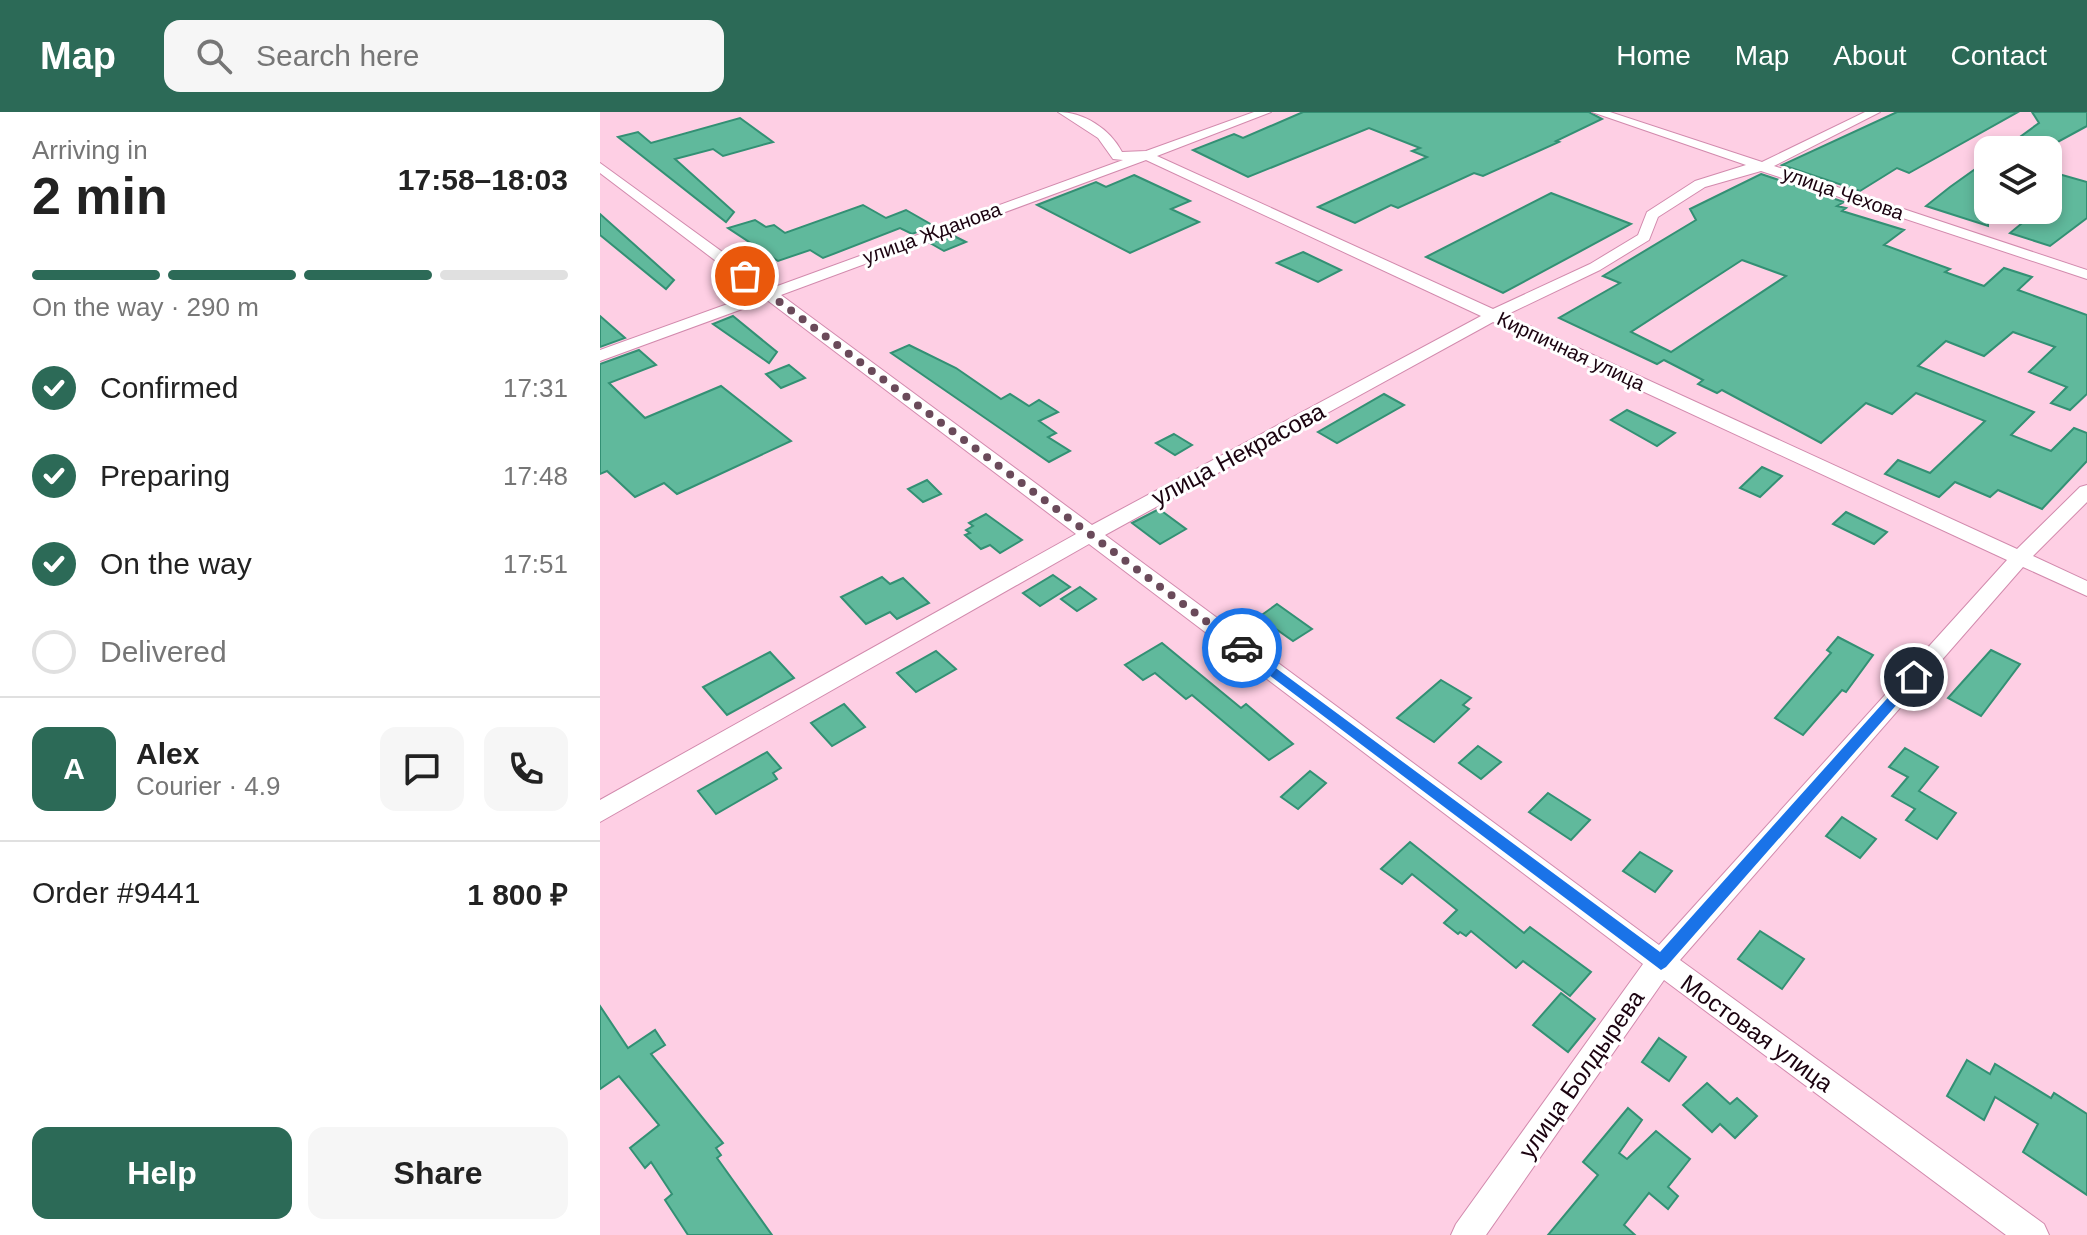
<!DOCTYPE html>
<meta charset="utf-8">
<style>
body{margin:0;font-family:Helvetica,sans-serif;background:#f6f6f6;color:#222;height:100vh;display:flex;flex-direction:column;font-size:30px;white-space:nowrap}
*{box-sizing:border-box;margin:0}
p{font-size:26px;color:#767676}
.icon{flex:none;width:44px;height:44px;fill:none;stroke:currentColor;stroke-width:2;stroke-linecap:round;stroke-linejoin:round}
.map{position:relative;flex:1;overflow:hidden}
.details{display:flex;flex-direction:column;background:#fff;width:600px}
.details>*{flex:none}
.controls{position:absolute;left:1374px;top:24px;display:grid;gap:16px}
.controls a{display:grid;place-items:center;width:88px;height:88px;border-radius:16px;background:#fff;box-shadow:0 4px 12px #0003;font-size:40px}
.pin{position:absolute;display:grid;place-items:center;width:68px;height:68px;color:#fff;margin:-34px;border:4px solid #fff;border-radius:50%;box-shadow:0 2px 8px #0007}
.courier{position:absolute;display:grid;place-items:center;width:80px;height:80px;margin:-40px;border:6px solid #1a73e8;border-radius:50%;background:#fff;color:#222;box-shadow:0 2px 10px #0007}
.head em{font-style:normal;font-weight:700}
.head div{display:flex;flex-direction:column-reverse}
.head{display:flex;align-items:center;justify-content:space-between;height:136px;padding:0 32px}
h1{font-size:52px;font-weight:700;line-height:60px}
.bar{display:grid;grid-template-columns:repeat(4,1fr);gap:12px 8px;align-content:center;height:96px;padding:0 32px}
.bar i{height:10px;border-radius:6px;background:#e0e0e0}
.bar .selected{background:#2c6a57}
.bar p{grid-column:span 4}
.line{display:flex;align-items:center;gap:20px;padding:0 32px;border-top:2px solid #e0e0e0}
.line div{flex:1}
.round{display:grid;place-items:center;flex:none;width:84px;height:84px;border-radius:16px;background:#f6f6f6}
ol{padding:0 32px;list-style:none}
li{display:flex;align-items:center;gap:24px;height:88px}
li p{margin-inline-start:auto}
li .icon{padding:8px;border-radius:50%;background:#2c6a57;color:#fff;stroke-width:4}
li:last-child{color:#767676}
li i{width:44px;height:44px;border:4px solid #e0e0e0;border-radius:50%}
.action{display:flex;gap:16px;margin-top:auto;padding:16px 32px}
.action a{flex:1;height:92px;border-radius:16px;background:#2c6a57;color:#fff;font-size:32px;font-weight:700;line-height:92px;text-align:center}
.action a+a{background:#f6f6f6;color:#222}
header{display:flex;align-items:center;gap:48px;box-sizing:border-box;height:112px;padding:0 40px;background:#2c6a57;color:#fff}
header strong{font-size:38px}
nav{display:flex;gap:44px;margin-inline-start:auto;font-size:28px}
.search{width:560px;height:72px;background:#f6f6f6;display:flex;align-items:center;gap:20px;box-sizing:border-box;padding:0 28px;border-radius:16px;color:#767676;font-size:30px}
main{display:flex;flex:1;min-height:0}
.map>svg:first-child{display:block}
.building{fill:#60b99c;stroke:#339074;stroke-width:2;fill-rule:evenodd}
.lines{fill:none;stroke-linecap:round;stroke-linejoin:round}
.minor-casing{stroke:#d28aad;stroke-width:2}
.minor{fill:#fff;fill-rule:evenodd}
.route{fill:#1a73e8}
.done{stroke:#6a4a5a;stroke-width:8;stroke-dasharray:0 14.4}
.labels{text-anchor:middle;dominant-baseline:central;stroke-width:6;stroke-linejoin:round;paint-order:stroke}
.far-street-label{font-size:20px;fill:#1b0310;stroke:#fff}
.street-label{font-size:24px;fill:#1b0310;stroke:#fff}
</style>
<header>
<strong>Map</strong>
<div class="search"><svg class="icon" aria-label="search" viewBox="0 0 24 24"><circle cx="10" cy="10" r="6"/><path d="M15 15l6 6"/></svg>Search here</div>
<nav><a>Home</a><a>Map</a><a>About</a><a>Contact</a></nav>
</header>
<main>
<section class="details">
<div class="head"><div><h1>2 min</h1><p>Arriving in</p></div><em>17:58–18:03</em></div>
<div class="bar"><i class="selected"></i><i class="selected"></i><i class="selected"></i><i></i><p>On the way · 290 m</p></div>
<ol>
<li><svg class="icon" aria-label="check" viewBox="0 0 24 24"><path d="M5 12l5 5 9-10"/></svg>Confirmed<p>17:31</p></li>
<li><svg class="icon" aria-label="check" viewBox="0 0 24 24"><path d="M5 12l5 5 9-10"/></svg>Preparing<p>17:48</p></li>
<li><svg class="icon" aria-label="check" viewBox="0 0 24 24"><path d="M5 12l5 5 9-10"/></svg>On the way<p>17:51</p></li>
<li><i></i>Delivered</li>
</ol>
<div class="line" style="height:144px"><b class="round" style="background:#2c6a57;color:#fff">A</b><div><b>Alex</b><p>Courier · 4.9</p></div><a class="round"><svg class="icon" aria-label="chat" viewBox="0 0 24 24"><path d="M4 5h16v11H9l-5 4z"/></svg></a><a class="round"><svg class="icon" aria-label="phone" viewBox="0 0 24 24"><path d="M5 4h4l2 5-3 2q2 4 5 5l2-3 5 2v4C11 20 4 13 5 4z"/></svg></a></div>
<div class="line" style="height:104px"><div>Order #9441</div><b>1 800 ₽</b></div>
<div class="action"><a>Help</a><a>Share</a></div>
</section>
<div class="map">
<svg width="1487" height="1123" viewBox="0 0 1487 1123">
<rect width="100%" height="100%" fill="#fecfe4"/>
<g class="building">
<polygon points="703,0 989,0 1002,7 956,29 959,30 883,64 874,61 798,96 791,93 755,111 718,95 827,45 812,39 820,36 769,16 648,65 593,38 634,22 643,26"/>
<polygon points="1297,0 1418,0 1309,61 1297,56 1260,79 1182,53"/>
<polygon points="1432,0 1487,0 1487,14 1443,38 1402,38 1439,11"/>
<polygon points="140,6 173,30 123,44 113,37 75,47 134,100 126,110 18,25 38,20 51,31"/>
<polygon points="1388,48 1388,114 1326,94 1350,75"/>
<polygon points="1448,59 1487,70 1487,106 1450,134 1410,121 1438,98 1448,98"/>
<path d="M1161 62 1244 90 1237 94 1246 96 1242 99 1304 118 1284 133 1350 157 1345 160 1384 174 1404 156 1432 165 1418 178 1487 203V282L1470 298 1451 291 1467 275 1429 260 1455 235 1413 220 1384 244 1346 229 1318 254 1434 300 1411 323 1451 339 1474 316 1487 321V349L1442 397 1398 378 1390 385 1355 370 1339 385 1285 362 1298 348 1330 361 1385 309 1316 281 1292 302 1266 291 1221 331 1122 278 1117 281 1098 272 1103 268 1064 248 1057 252 959 206 1020 171 1003 164 1096 108 1090 97ZM1142 148 1186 164 1071 240 1031 220Z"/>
<polygon points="534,63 590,89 571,97 599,110 530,141 437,93 496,70 506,75"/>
<polygon points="951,81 1031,112 903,181 826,145"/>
<polygon points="263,93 286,106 306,98 334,114 312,122 300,116 223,146 210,138 178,149 128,116 155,108 166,115 174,113 185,121"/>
<polygon points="0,102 74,168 66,177 0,123"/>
<polygon points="352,123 366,130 344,139 330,131"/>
<polygon points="703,140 741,158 718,170 677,151"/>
<polygon points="0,204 25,226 0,235"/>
<polygon points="133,204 177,240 169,251 113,212"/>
<polygon points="309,233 356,256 401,287 410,282 429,294 439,288 458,300 439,309 456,321 448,325 470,339 449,350 291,241"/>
<polygon points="39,238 56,253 9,271 45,306 121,274 191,329 77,382 64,371 35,385 7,359 0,362 0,252"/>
<polygon points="189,253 205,266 181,276 166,262"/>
<polygon points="784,282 804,293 737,331 718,320"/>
<polygon points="1027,298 1075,321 1057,334 1011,308"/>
<polygon points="574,322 592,333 575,343 556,331"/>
<polygon points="1162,355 1182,364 1160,385 1140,376"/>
<polygon points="327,368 341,382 323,390 308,377"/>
<polygon points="559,397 586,417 560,432 532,411"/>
<polygon points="1246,400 1287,420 1274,432 1233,412"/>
<polygon points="386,402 422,428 400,441 390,433 381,437 365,423 370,421 366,418 373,414 369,411"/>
<polygon points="453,463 470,475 440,494 423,481"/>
<polygon points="282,465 290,472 303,466 329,491 297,507 290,500 266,512 241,485"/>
<polygon points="480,475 496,487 477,499 461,487"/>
<polygon points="677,492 712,517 693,529 659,505"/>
<polygon points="1238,525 1273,543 1246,580 1242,578 1203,623 1175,606 1231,541 1227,538"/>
<polygon points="562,531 641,596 646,592 693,632 669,648 592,583 586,587 555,561 543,568 525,553"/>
<polygon points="1391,538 1420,552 1381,604 1348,586"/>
<polygon points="336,539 356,557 316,580 297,561"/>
<polygon points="170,540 194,566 127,603 103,575"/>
<polygon points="841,568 871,586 863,593 869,597 834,630 797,606"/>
<polygon points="244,592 265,615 232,634 211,611"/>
<polygon points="878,634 901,650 881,667 859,651"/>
<polygon points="1305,636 1338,655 1319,679 1356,701 1337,727 1306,708 1315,697 1292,684 1308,665 1289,655"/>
<polygon points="167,640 181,656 173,661 177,667 116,702 98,679"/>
<polygon points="710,659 726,671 698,697 681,685"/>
<polygon points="948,681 990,708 971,728 929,700"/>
<polygon points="1242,705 1276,727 1260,746 1226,724"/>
<polygon points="810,730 924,821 930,815 991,860 970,884 923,849 916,856 871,819 866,824 860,820 858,822 844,811 857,798 812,762 802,772 781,757"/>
<polygon points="1040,740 1072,759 1055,780 1023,759"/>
<polygon points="1160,819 1204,847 1182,877 1138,847"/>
<polygon points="961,881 995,907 968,940 933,913"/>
<polygon points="0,894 28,936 55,918 65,933 51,942 123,1031 116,1036 121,1043 117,1046 172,1123 88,1123 65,1088 72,1082 51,1050 45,1056 30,1036 59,1013 19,964 0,977"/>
<polygon points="1059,926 1086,945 1069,969 1042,950"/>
<polygon points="1367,948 1390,962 1395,952 1451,986 1454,981 1487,1002 1487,1083 1423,1040 1438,1012 1395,985 1384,1008 1347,984"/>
<polygon points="1107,971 1130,992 1137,986 1157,1004 1135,1026 1120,1012 1112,1020 1083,993"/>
<polygon points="1028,996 1042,1008 1019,1041 1027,1047 1056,1019 1090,1047 1068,1075 1078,1084 1068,1097 1049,1081 1024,1113 1035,1123 948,1123 998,1063 983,1050"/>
</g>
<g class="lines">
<defs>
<path id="minor" d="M458 0C484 0 510 17 522 40L546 39 654 0H671L557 44 893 197 990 152 1038 123 1047 100 1095 69 1146 53 992 0H1010L1162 50 1265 0H1280L1174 54 1487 158V167L1161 59 1105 75 1058 105 1049 128 1000 158 906 203 1417 437 1480 375 1487 373V390L1433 444 1487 469V484L1423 455 1080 848 1444 1112 1449 1123H1406L1064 868 886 1123H851L856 1112 1043 852 489 432 0 710V688L476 422 167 188 0 249V238L158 181 0 61V51L172 176 523 48 513 47 498 26ZM546 48 881 204 492 413 181 183ZM893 210 1407 448 1059 833 505 423Z"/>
</defs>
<use href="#minor" class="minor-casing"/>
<use href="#minor" class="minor"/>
</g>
<polygon class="route" points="642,531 1060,840 1310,561 1314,560 1321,565 1066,855 1061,858 637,539 635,536"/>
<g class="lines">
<polyline class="done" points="145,164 642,536"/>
</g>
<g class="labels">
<g class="far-street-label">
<text transform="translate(1243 81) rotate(19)">улица Чехова</text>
<text transform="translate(332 121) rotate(-20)">улица Жданова</text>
<text transform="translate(971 239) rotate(25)">Кирпичная улица</text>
</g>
<g class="street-label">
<text transform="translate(638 342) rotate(-28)">улица Некрасова</text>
<text transform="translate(1157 921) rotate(36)">Мостовая улица</text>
<text transform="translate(981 962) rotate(-55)">улица Болдырева</text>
</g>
</g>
</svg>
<div class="controls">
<a><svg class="icon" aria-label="layers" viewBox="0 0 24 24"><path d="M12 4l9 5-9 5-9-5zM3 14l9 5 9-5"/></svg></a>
</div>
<div class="pin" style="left:145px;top:164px;background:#ea580c"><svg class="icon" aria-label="bag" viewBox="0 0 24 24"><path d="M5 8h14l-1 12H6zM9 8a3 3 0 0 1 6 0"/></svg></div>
<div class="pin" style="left:1314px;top:565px;background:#1f2937"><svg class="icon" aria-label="home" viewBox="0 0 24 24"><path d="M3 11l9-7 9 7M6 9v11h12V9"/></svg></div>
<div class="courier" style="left:642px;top:536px"><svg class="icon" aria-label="car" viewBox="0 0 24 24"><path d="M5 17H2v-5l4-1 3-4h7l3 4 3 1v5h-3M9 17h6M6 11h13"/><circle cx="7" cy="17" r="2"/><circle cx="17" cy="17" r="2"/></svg></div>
</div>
</main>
